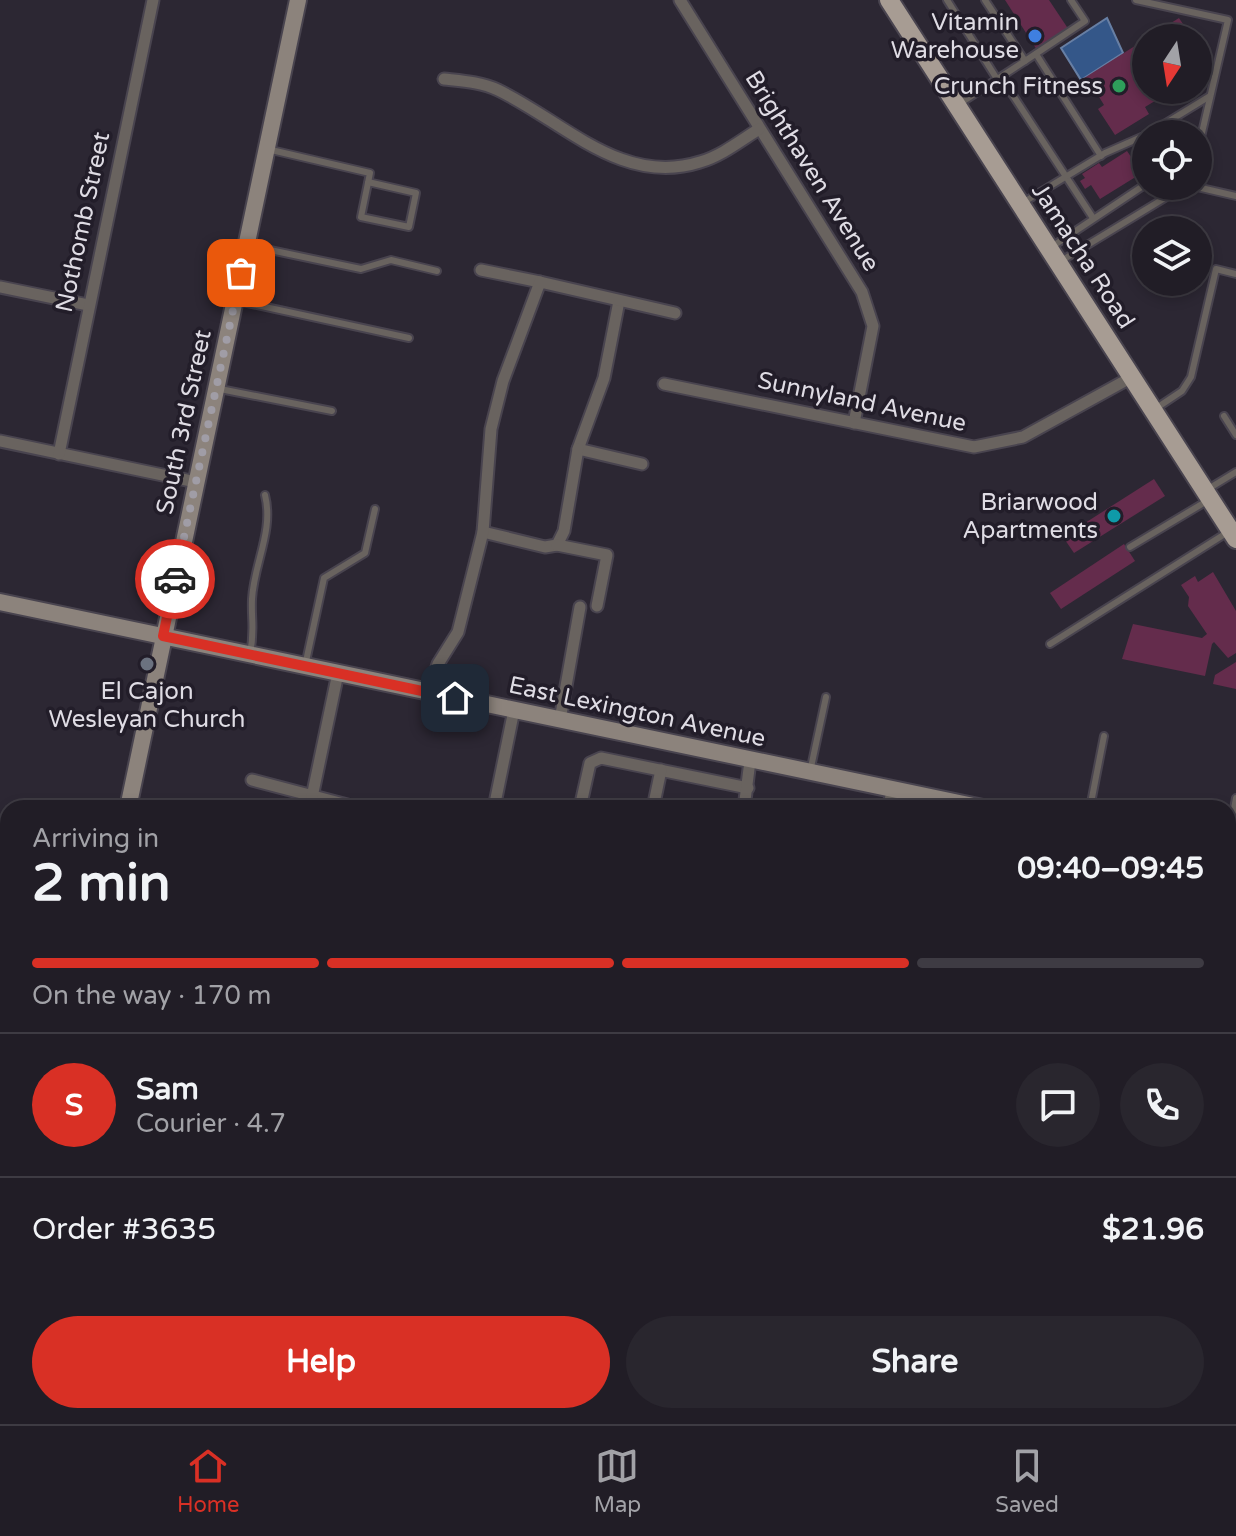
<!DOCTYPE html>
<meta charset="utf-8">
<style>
body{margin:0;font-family:"Varela Round",sans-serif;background:#29262e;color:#f1f3f6;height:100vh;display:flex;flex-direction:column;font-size:30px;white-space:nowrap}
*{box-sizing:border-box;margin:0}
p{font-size:26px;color:#a2a2a7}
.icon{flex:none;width:44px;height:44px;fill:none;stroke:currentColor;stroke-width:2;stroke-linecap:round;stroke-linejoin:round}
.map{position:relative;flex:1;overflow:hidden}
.details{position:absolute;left:0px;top:800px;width:1236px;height:624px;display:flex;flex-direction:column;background:#211d26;border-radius:24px 24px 0 0;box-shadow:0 4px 12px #0003,0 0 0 2px #3e3b43}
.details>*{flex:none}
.needle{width:52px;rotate:192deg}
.fabs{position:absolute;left:1132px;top:24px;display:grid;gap:16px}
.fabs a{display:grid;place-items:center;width:80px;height:80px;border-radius:50%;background:#211d26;box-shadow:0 4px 12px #0003,0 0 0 2px #3e3b43;font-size:40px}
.pin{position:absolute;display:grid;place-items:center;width:68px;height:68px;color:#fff;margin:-34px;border-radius:16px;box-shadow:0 4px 12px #0006}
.courier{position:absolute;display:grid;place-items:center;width:80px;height:80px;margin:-40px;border:6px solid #d93025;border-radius:50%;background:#fff;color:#222;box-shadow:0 2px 10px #0007}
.summary em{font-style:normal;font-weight:700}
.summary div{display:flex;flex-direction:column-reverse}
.summary{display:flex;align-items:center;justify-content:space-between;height:136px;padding:0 32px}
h1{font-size:52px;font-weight:700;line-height:60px}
.bar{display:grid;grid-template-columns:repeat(4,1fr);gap:12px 8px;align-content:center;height:96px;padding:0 32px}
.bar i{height:10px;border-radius:6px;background:#3e3b43}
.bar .current{background:#d93025}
.bar p{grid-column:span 4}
.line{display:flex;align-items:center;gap:20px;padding:0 32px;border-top:2px solid #3e3b43}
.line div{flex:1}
.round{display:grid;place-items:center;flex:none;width:84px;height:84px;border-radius:42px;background:#29262e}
.button{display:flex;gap:16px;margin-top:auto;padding:16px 32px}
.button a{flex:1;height:92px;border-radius:48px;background:#d93025;color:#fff;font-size:32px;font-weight:700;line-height:92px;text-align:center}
.button a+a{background:#29262e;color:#f1f3f6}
.tabs{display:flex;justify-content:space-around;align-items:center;height:112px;border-top:2px solid #3e3b43;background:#211d26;font-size:22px;color:#a2a2a7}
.tabs a{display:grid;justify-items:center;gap:4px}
.tabs .current{color:#d93025}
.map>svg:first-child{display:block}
.water{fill:#345789;stroke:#677fa4;stroke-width:2}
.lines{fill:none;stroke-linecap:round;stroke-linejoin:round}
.stream{stroke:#677fa4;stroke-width:4}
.building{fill:#642c4c}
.lane-casing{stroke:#49444f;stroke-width:10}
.street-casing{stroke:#49444f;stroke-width:15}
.secondary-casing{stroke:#49444f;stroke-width:20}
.primary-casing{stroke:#49444f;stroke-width:22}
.lane{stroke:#69635f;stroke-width:6}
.street{stroke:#69635f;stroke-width:11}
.secondary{stroke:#8c837c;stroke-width:16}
.primary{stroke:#a79c93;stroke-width:18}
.done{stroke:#a09da6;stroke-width:8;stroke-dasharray:0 14.4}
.route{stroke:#d93025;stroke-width:10}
.shop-dot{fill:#3f7fe0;stroke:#221d29;stroke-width:3}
.leisure-dot{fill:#2e9e5b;stroke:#221d29;stroke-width:3}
.culture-dot{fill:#0f9aa8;stroke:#221d29;stroke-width:3}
.worship-dot{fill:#6b7280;stroke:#221d29;stroke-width:3}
.labels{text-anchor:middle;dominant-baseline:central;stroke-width:7;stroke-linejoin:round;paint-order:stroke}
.poi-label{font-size:24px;fill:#dfdce4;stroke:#221d29;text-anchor:end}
.street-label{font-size:24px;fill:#dfdce4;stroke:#221d29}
</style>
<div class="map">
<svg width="1236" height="1424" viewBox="0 0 1236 1424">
<rect width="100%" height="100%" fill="#2c2733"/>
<polygon class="water" points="1107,18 1123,53 1081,80 1061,48"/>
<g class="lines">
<polyline class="stream" points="1228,946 1236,948"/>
</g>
<g class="building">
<polygon points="1005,0 1049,0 1069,30 1037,50"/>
<polygon points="1179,18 1192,38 1147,38"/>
<polygon points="1146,39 1146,90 1173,90 1145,107 1149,114 1115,135 1098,109 1104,105 1088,79 1081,80"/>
<polygon points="1127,151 1142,173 1100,199 1091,185 1085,189 1080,181 1085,178 1082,174 1099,163 1102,167"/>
<polygon points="1154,479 1165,496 1074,553 1063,537"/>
<polygon points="1124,544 1135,561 1061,609 1050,593"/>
<polygon points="1213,572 1236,611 1236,653 1228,658 1214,642 1212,644 1205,676 1122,659 1133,624 1202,638 1207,634 1188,606 1189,597 1181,585 1195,576 1198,582"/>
<polygon points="1236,662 1236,689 1213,684 1215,675"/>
</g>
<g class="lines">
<defs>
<g id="lane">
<polyline points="947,0 997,79"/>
<polyline points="1136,0 1228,20 1198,150"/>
<polyline points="1036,54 1101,156"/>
<polyline points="1025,61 1085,21 1071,0"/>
<polyline points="1001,77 1093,218"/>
<polyline points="959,104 1025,61 985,0"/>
<polyline points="1148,134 1210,96"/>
<polyline points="267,149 370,173 361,217 409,227 416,193 368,182"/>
<polyline points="1024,202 1105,153 1146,135"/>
<polyline points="246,245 361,269 391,260 437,271"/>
<polyline points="1050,248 1146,184"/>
<polyline points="1061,261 1178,190 1197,187 1236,196"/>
<polyline points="238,301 409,338"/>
<polyline points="220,389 332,411"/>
<polyline points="1155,409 1182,391 1191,377 1216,269 1236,274"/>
<polyline points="1224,416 1236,435"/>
<polyline points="1208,489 1236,472"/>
<polyline points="1130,547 1207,501"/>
<polyline points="1050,644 1228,532"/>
<path d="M250 654C255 629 251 621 252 599 254 563 274 531 265 495"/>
<polyline points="305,666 324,578 365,553 375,509"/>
<polyline points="810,772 826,697"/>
<polyline points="1090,808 1104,736"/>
<polyline points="1228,842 1236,798"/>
</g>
<g id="street">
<polyline points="680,0 862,292 873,326 854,423"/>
<path d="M444 79C462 81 481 82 498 90 563 121 622 187 700 162 721 156 740 141 759 129"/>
<polyline points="481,270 540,282"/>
<polyline points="0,287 88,305"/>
<polyline points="619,301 604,378 578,449 642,464"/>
<polyline points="664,384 974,447 1023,437 1132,377"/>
<polyline points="0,441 196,482"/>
<polyline points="59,454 153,0"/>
<polyline points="483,532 545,547 557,545 564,531 578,449"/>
<polyline points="557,545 607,555 597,606"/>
<polyline points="429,692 438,664 458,632 483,532 491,429 503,381 540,282 675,313"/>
<polyline points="560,720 580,607"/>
<polyline points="252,780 355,807"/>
<polyline points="312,797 338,673"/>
<polyline points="494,808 514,710"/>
<polyline points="580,808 590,763 601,758 748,788"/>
<polyline points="653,808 661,770"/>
<polyline points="744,808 750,761"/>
<polyline points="889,808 892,789"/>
<polyline points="1228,1030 1236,1032"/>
<polyline points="0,1128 8,1129"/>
<polyline points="0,1297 8,1299"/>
<polyline points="1228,1346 1228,1241 1236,1206"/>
<polyline points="1228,1394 1236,1395"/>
<polyline points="751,1424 753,1416"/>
<polyline points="1211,1424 1213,1416"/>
</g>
<g id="secondary">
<polyline points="0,602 983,808"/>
<polyline points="128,808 298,0"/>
<polyline points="1228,859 1236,861"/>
<polyline points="0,1420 8,1377"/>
</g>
<polyline id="primary" points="889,0 1236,539"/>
</defs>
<use href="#lane" class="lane-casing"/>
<use href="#street" class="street-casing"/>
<use href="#secondary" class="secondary-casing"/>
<use href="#primary" class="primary-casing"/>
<use href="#lane" class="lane"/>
<use href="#street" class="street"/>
<use href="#secondary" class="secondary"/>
<use href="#primary" class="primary"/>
</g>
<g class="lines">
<polyline class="done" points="175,579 241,273"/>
<polyline class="route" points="175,579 163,636 455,698"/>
</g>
<circle class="shop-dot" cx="1035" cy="36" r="8"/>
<circle class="leisure-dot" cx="1119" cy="86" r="8"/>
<circle class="culture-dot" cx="1114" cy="516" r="8"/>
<circle class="worship-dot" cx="147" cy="664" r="8"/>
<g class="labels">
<g class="poi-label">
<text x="1019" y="22">Vitamin<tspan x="1019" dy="28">Warehouse</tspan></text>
<text x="1103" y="86">Crunch Fitness</text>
<text x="1098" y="502">Briarwood<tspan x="1098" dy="28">Apartments</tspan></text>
<text x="147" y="691" text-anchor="middle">El Cajon<tspan x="147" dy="28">Wesleyan Church</tspan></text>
</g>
<g class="street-label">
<text transform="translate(812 171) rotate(58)">Brighthaven Avenue</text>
<text transform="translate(83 222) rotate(-78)">Nothomb Street</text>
<text transform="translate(1083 256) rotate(57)">Jamacha Road</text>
<text transform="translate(862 402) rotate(12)">Sunnyland Avenue</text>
<text transform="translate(184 422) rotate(-78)">South 3rd Street</text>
<text transform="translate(637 712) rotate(12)">East Lexington Avenue</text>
</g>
</g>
</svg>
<div class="fabs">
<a><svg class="needle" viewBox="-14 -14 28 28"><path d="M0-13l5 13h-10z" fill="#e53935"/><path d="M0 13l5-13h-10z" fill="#a2a2a7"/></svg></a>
<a><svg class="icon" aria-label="locate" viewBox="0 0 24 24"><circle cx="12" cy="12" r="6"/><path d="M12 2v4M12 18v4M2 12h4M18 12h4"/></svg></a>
<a><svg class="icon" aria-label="layers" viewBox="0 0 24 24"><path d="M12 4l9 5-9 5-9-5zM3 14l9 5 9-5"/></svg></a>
</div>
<div class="pin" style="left:241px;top:273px;background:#ea580c"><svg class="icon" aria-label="bag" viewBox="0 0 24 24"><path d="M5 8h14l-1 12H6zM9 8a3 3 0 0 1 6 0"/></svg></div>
<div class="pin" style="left:455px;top:698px;background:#1f2937"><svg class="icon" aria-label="home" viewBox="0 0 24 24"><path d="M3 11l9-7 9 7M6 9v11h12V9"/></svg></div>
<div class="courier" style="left:175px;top:579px"><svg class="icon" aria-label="car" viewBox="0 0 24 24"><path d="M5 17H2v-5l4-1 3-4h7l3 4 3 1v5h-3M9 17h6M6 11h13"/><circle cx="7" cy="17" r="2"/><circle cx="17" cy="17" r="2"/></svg></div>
<section class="details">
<div class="summary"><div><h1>2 min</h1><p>Arriving in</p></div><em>09:40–09:45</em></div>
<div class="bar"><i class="current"></i><i class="current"></i><i class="current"></i><i></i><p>On the way · 170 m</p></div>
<div class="line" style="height:144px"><b class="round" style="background:#d93025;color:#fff">S</b><div><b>Sam</b><p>Courier · 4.7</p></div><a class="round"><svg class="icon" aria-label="chat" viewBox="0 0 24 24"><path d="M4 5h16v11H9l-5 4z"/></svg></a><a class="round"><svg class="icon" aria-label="phone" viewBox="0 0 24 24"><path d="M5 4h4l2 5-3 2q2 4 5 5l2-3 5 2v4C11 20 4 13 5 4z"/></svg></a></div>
<div class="line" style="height:104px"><div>Order #3635</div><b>$21.96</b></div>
<div class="button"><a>Help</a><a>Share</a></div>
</section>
</div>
<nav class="tabs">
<a class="current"><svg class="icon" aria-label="home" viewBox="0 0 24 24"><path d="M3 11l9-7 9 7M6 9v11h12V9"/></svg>Home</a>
<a><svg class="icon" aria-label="map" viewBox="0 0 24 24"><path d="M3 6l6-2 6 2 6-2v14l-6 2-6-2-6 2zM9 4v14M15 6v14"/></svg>Map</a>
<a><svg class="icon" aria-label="saved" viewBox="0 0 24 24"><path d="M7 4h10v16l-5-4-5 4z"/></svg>Saved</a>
</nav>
